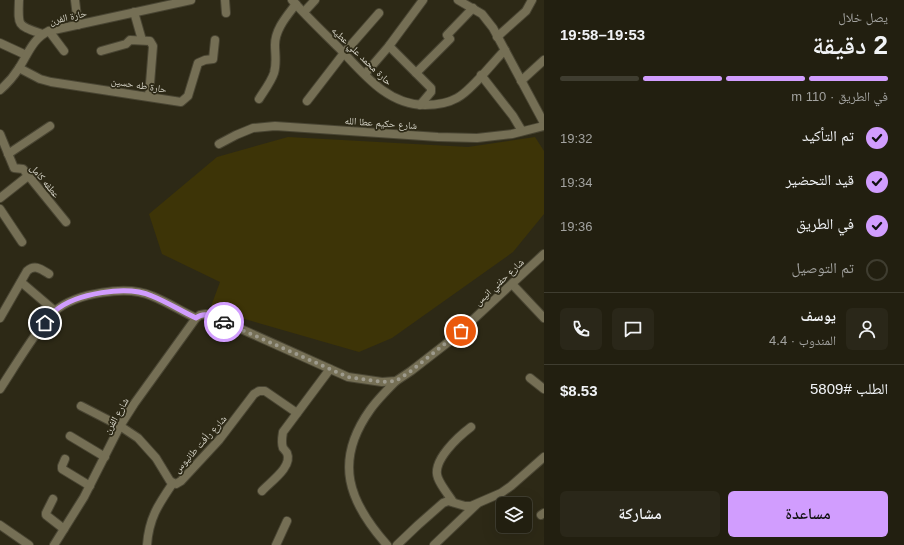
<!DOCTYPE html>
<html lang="ar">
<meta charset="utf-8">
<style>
body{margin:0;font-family:Arial,"Noto Naskh Arabic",sans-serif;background:#2a2719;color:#f1f3f6;direction:rtl;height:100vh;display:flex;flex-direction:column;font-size:15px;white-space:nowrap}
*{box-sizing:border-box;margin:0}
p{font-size:13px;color:#a2a29f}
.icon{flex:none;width:22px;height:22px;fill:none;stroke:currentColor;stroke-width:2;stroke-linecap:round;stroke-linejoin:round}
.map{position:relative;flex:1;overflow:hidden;direction:ltr}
.drawer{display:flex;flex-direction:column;background:#221f10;width:360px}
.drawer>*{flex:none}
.buttons{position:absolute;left:496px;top:497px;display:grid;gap:8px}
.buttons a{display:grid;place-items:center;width:36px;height:36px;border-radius:6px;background:#221f10;box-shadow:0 4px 16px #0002,0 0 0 1px #3f3d30;font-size:20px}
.pin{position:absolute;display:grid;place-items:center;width:34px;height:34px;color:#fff;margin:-17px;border:2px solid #fff;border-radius:50%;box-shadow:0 1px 4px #0007}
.courier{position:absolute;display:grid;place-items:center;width:40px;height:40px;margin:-20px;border:3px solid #d19dfe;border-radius:50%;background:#fff;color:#222;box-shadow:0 1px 5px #0007}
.overview em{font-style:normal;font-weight:600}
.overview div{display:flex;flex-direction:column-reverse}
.overview{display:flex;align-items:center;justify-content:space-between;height:68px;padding:0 16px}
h1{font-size:26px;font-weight:600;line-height:30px}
.bar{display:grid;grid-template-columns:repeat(4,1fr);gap:6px 4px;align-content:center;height:48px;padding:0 16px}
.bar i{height:5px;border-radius:3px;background:#3f3d30}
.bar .current{background:#d19dfe}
.bar p{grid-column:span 4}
.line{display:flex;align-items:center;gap:10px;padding:0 16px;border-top:1px solid #3f3d30}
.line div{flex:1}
.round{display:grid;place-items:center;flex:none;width:42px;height:42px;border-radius:6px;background:#2a2719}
ol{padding:0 16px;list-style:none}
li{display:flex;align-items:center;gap:12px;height:44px}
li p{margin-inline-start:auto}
li .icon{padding:4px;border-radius:50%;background:#d19dfe;color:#111;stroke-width:4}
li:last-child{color:#a2a29f}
li i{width:22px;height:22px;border:2px solid #3f3d30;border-radius:50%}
.cta{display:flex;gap:8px;margin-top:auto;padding:8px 16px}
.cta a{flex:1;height:46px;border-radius:6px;background:#d19dfe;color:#111;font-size:16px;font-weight:600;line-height:46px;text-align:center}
.cta a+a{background:#2a2719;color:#f1f3f6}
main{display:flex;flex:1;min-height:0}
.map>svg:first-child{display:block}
.green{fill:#3d3407}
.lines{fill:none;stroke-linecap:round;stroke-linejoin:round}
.street-casing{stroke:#494533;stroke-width:10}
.street{stroke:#756f55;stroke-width:8}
.done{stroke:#9d9a8c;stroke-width:4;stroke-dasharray:0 7.2}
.route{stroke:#d19dfe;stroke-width:5}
.labels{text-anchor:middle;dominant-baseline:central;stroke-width:3.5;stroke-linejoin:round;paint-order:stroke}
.street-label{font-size:10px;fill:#d9d7cb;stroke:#2d2916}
</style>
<main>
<section class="drawer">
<div class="overview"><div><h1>2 دقيقة</h1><p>يصل خلال</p></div><em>19:53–19:58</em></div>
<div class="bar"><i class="current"></i><i class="current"></i><i class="current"></i><i></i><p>في الطريق · 110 m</p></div>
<ol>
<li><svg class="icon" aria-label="check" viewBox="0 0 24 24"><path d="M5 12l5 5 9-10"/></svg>تم التأكيد<p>19:32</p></li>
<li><svg class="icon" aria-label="check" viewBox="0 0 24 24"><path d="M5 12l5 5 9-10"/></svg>قيد التحضير<p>19:34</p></li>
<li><svg class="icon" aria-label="check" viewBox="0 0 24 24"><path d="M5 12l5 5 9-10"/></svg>في الطريق<p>19:36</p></li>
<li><i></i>تم التوصيل</li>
</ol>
<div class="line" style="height:72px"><a class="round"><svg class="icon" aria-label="person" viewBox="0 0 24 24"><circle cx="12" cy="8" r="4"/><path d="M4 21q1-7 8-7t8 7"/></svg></a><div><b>يوسف</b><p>المندوب · 4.4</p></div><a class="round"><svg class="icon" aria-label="chat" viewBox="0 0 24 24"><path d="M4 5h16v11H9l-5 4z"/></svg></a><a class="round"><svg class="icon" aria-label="phone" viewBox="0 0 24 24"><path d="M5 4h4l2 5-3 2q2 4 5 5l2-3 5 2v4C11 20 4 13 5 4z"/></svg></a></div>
<div class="line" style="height:52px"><div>الطلب #5809</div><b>$8.53</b></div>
<div class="cta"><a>مساعدة</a><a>مشاركة</a></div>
</section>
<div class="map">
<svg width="544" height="545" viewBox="0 0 544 545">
<rect width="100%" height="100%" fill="#2d2916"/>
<polygon class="green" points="288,137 468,147 535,137 544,151 544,214 513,252 392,338 359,352 210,309 220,282 162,254 149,214 217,157"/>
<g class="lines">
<defs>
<g id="street">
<path d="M19 0C18 27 17 25 42 34"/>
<polyline points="75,0 78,25"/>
<polyline points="225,0 226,13"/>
<path d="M292 0C307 17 323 32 339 48 363 73 387 105 425 105 436 105 448 103 457 98 471 91 493 62 505 50"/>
<polyline points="458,0 482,14 493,28 544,123"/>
<polyline points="134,12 142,40"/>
<polyline points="304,12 315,0"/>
<polyline points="49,31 64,51"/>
<polyline points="497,37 526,11 532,0"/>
<polyline points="0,43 26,55"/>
<polyline points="389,46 431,88 431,92 420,105"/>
<polyline points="101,51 126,44 130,40 150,41 153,46 149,96"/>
<polyline points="19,68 40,79 51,82 181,102 188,96 198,63 205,60 213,59 215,40"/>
<polyline points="416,73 450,39 447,35 473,8"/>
<polyline points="365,74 389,46 423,0"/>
<polyline points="481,75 513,116 522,131"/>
<polyline points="521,81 544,60"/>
<path d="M0 90C7 84 14 76 19 68 28 54 33 38 49 31L191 0"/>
<path d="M259 99C264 91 271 82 274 73 277 63 275 54 275 45 275 29 287 16 296 4"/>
<polyline points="307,101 344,53 379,13"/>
<polyline points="0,134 14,168 23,169 66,222"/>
<polyline points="219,144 236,135 253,128 275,126 438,137 477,138 512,134 544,126"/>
<polyline points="8,154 50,126"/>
<polyline points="0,198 28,176"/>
<polyline points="0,209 22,242"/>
<polyline points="21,282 55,311"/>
<polyline points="512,284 544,318"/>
<path d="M0 318 27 271C35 264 41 269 49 274"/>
<polyline points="530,378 544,389"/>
<path d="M0 389C13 369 25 349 39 330 44 324 49 316 55 311 76 293 127 285 152 296 167 302 181 311 196 318"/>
<polyline points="81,406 120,426 138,438 156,458 170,481 176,484 181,481 219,440 254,394 259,391 265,391 297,413"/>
<polyline points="70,436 105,457"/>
<polyline points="65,459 62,466 62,469 90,486"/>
<path d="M262 491C270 482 293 467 287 453 287 453 284 449 283 448 281 443 282 438 283 432L330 369"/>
<polyline points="53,499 46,513 46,515 64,529"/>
<path d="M453 502C448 494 441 486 438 478 431 461 459 436 471 427"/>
<polyline points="541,515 544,513"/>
<polyline points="0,525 29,545"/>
<polyline points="54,545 84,497 120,426 134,404 196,318 200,315 206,314 212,316 348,377 382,382 396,381 411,371 451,340 544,254"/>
<path d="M147 545C149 518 158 505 173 483"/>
<polyline points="276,545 287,521"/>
<path d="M387 545C349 502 333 462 370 410 377 400 387 390 396 381"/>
<polyline points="397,545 418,525 443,503 448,501 465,506 471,506 501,493 511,486 544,457"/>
<polyline points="434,545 477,504"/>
</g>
</defs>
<use href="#street" class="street-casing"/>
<use href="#street" class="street"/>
</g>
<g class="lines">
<polyline class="done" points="224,322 348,377 382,382 396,381 411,371 461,331"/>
<path class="route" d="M45 323C48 319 51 314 55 311 76 293 127 285 152 296 167 302 181 311 196 318 205 311 214 317 224 322"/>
</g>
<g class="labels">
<g class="street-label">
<text transform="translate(68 17) rotate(-13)">حارة الفرن</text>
<text transform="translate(362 56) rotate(44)">حارة محمد علي عطيه</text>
<text transform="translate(139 85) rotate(9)">حارة طه حسين</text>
<text transform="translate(381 123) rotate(4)">شارع حكيم عطا الله</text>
<text transform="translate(45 181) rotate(50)">عطفه كامل</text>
<text transform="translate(499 282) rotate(-43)">شارع حفني انيس</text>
<text transform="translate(116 416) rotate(-60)">شارع الفرن</text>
<text transform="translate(200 444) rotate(-48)">شارع رأفت طانيوس</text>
</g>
</g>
</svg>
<div class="buttons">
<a><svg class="icon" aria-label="layers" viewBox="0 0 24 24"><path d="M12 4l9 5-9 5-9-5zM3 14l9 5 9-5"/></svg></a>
</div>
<div class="pin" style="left:461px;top:331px;background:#ea580c"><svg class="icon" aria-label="bag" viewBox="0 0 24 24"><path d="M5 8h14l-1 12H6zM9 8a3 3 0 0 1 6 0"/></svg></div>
<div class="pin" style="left:45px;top:323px;background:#1f2937"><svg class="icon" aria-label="home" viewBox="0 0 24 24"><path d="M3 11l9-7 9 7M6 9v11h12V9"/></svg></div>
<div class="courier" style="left:224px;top:322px"><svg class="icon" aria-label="car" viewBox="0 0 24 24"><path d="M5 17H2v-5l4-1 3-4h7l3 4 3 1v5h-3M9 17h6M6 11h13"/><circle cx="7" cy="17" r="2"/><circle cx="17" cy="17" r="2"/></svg></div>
</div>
</main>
